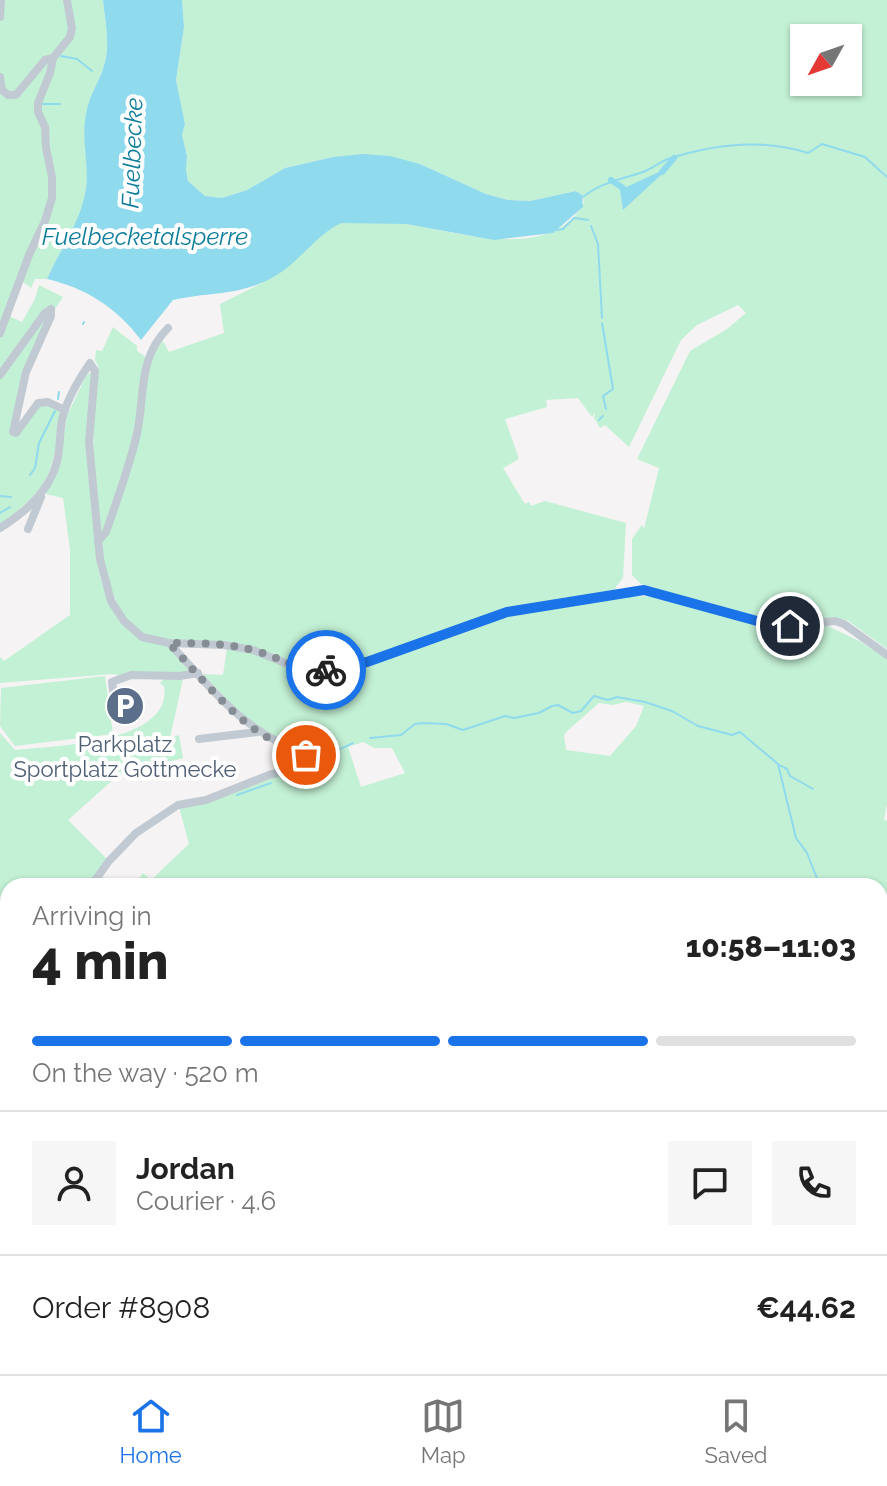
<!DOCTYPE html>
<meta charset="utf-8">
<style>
body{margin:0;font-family:Raleway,sans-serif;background:#f6f6f6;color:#222;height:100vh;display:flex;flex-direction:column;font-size:30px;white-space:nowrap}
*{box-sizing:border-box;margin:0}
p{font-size:26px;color:#767676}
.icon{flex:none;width:44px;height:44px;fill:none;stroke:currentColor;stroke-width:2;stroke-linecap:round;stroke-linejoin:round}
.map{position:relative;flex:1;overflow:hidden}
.sheet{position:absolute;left:0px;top:878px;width:888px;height:496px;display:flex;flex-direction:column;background:#fff;border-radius:24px 24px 0 0;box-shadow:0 2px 6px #0004}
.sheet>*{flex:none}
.needle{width:52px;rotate:230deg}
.fabs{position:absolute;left:790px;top:24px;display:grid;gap:16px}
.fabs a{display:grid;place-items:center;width:72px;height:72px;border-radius:0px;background:#fff;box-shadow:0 2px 6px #0004;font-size:40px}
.pin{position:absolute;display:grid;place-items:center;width:68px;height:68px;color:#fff;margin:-34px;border:4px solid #fff;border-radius:50%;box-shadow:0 2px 8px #0007}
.courier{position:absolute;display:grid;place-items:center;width:80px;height:80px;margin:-40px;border:6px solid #1a73e8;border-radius:50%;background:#fff;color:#222;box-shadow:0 2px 10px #0007}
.head em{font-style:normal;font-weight:800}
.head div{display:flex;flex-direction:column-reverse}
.head{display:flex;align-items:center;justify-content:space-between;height:136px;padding:0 32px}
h1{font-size:52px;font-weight:800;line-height:60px}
.bar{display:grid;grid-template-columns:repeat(4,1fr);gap:12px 8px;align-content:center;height:96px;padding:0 32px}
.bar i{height:10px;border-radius:6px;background:#e0e0e0}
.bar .selected{background:#1a73e8}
.bar p{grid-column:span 4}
.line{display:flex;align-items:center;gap:20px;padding:0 32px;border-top:2px solid #e0e0e0}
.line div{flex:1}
.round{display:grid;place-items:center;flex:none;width:84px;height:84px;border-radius:0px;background:#f6f6f6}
.dock{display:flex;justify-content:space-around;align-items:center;height:112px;border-top:2px solid #e0e0e0;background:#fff;font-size:22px;color:#767676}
.dock a{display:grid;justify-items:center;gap:4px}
.dock .selected{color:#1a73e8}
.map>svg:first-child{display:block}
.commercial{fill:#fdf9ef}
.green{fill:#c3f1d5;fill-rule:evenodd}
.water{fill:#90daee}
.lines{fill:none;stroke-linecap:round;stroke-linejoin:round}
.stream{stroke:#90daee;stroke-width:2}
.canal{stroke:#90daee;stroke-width:6}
.minor{stroke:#c1cad2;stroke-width:8}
.major{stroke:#b3c2d1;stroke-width:11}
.done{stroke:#868d94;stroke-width:8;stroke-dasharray:0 14.4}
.route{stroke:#1a73e8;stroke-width:10}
.labels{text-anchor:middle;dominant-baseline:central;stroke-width:8;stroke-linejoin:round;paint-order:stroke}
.service-label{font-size:22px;fill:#4e5e75;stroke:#fff}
.water-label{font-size:24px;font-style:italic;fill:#0c7c9b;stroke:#fff}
</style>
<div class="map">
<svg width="887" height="1374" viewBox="0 0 887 1374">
<rect width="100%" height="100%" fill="#f5f3f3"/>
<polygon class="commercial" points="115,1366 205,1366 204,1374 115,1374"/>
<g class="green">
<path d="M0 0H103C105 19 110 43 105 62 101 80 89 95 86 114 82 139 89 163 86 188 81 222 60 249 47 279H35L31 288 22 281 9 316 22 322 35 299 39 285 63 297C32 339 24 386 12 435L17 436 38 405 47 404 60 411C53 472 53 486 0 524Z"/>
<path d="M182 0H887V649L847 620 832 618 779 624 641 584 632 575V539L642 525 644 529 659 468 637 459 690 351 727 329 746 313 738 305 697 325 681 340 629 447 605 425 600 428 594 418 595 412 592 417 578 398 546 400 547 407 505 419 519 459 503 468 525 504 529 502 531 506 545 501 626 523 623 578 615 588 618 597 655 596 778 630 826 625 861 642 887 659V805L884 819 887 821V1065H880V886H133L143 873 151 880 189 844 179 807 301 768 308 759 247 720 203 674 223 675 227 648C209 646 157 643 143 635 86 602 90 425 98 366L95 360 96 350 102 351 113 327 137 346V351L149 359 163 341 169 352 224 333 220 304 260 284 333 226 342 223C362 222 384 221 404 224 458 231 550 264 584 203L582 195 576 191 530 201 508 200 486 194 420 164 333 157 285 168 247 190 222 198 205 196 188 181 186 170 187 156 182 135 185 124 176 80 184 27ZM804 38H848V82H804ZM626 702 644 706 636 726 610 756 566 750 564 735 567 731 599 703 612 705ZM363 742 374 748H392L405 773 361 787 348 747Z"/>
<polygon points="92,371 89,396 95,540 100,577 108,599 142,639 168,646 189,671 181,674 127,672 125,676 112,674 0,683 0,657 4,661 70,615 70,549 63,498 46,494 60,461 67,416 86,376"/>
<polygon points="105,676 113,734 15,746 0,726 1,688"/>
<path d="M164 679H183L170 738 179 735 183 758 116 777 68 820 108 860 89 886H8V959L0 961V733L15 750C53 746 173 744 164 686L160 683Z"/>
<polygon points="880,1071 887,1072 887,1164 880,1162"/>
<polygon points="8,1118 8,1366 84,1366 85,1374 0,1374 0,1121"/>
<polygon points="880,1171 887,1174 887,1374 204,1374 205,1366 880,1366"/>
</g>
<g class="water">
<path d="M103 0H182L184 27 176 80 185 124 182 135 187 156 186 170 188 181 205 196 222 198 247 190 285 168 333 157 363 154 390 156 420 164 486 194 508 200 530 201 576 191 582 195 583 207 553 233 494 240 406 224 342 223C320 231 300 261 277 275 239 297 214 291 173 300L141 340C117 308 86 288 47 279 60 249 81 222 86 188 89 163 81 139 86 114 89 94 101 80 105 62 110 43 105 20 103 0Z"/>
<polygon points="661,171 662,174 623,210 620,190"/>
</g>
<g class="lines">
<g class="stream">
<polyline points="61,56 77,59 92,71"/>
<polyline points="42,104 60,104"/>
<path d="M583 197C600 183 619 180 640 173 650 170 658 163 668 159 714 144 761 138 808 153L822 144 865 157 887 177"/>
<polyline points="591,226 598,244 602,318"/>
<polyline points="557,230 563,229 574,218 588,220"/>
<polyline points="602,323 613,389 603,396 606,409"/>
<polyline points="83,324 84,322"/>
<polyline points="58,399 59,392"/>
<polyline points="599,420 603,416"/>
<polyline points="30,475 35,468 39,443 55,411"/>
<polyline points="0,496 11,497"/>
<polyline points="0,513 10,507"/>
<polyline points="370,738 401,735 415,724 423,723 446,724 463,730 505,716 514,718 539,713 552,706 558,705 573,713 581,711 594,696 608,700 617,697 645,702 672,711 698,726 732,735 740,732 778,764 796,838 807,853 820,886"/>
<polyline points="779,765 787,769 790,776 813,789"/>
<path d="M293 778C303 773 307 767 314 761 320 756 344 748 353 743"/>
<polyline points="237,795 271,783"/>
<polyline points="880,950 887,955"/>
<polyline points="0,967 8,966"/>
<polyline points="0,989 8,995"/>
</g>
<g class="canal">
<polyline points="662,172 674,158"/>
<polyline points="611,180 623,188"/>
</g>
<g class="minor">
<polyline points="0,17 1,0"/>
<polyline points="0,77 2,90 8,95 16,95 45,60 53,58"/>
<polyline points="0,333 29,255 45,221 52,198 52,177 46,148 45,127 38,112 38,103 50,73 53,58 70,37 72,29 67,0"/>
<polyline points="0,375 45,313 51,309 51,316 26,372 13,432 16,433 38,403 48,402 65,410"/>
<path d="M0 528C26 512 52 489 58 457 60 445 60 432 62 420 66 401 79 379 90 363L95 371 89 442 100 559 111 601 124 621 142 637 169 643 224 645 253 650 300 669 325 671 367 662 507 612 644 590 779 627 835 621 844 624 887 655"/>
<polyline points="28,529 41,497"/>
<path d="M98 541 106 532C117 501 128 470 136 438 146 398 136 360 168 328"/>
<polyline points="116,712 112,682 131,675 180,676 198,673"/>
<polyline points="199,739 257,732"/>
<path d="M91 886 109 861 136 833 178 805 206 800 269 775 297 768 306 757 304 753C242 731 212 689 169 643"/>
<polyline points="0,1065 8,1066"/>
</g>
<g class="major">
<polyline points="0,1024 8,1027"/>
<polyline points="113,1366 114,1374"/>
</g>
</g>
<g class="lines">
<path class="done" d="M306 755C291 746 274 742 260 733 228 712 195 671 169 643 197 643 225 643 252 650 279 656 298 672 326 670"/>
<polyline class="route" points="326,670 367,662 507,612 644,590 779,627 790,626"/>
</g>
<defs>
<symbol id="parking-disc" viewBox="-11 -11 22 22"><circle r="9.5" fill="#5c6f8a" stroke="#fff"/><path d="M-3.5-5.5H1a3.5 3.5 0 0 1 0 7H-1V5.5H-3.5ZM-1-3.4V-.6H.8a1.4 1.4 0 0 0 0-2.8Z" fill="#fff"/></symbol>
</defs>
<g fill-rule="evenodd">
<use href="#parking-disc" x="103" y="684" width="44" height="44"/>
</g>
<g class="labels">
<g class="service-label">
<text x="125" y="744">Parkplatz<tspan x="125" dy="25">Sportplatz Gottmecke</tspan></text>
</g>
<g class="water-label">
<text transform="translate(132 153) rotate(-88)">Fuelbecke</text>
<text x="145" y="236">Fuelbecketalsperre</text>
</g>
</g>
</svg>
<div class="fabs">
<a><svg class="needle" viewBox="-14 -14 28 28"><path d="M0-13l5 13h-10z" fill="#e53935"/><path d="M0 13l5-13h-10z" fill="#767676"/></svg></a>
</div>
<div class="pin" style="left:306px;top:755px;background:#ea580c"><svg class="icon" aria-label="bag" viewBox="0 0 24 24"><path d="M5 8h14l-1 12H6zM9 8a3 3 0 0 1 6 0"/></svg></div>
<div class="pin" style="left:790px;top:626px;background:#1f2937"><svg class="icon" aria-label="home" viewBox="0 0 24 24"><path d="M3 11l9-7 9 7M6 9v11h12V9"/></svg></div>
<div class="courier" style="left:326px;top:670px"><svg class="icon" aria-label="bike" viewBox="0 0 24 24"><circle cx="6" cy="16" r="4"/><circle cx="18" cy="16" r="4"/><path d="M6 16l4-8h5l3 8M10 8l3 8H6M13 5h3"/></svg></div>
<section class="sheet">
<div class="head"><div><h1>4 min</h1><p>Arriving in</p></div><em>10:58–11:03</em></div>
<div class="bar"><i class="selected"></i><i class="selected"></i><i class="selected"></i><i></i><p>On the way · 520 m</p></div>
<div class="line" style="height:144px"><a class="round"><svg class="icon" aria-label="person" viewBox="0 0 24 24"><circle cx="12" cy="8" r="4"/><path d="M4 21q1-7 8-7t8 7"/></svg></a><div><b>Jordan</b><p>Courier · 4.6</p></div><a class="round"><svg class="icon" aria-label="chat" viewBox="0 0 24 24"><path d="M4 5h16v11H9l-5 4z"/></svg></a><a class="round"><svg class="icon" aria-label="phone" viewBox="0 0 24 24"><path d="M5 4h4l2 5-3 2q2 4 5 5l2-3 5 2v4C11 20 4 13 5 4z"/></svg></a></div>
<div class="line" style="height:104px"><div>Order #8908</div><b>€44.62</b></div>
</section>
</div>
<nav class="dock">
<a class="selected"><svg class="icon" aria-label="home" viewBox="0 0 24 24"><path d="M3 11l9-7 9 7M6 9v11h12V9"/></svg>Home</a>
<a><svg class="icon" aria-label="map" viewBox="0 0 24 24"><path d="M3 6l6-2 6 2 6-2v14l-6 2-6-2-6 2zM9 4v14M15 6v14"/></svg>Map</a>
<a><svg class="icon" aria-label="saved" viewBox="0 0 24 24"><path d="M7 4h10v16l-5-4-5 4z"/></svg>Saved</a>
</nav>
